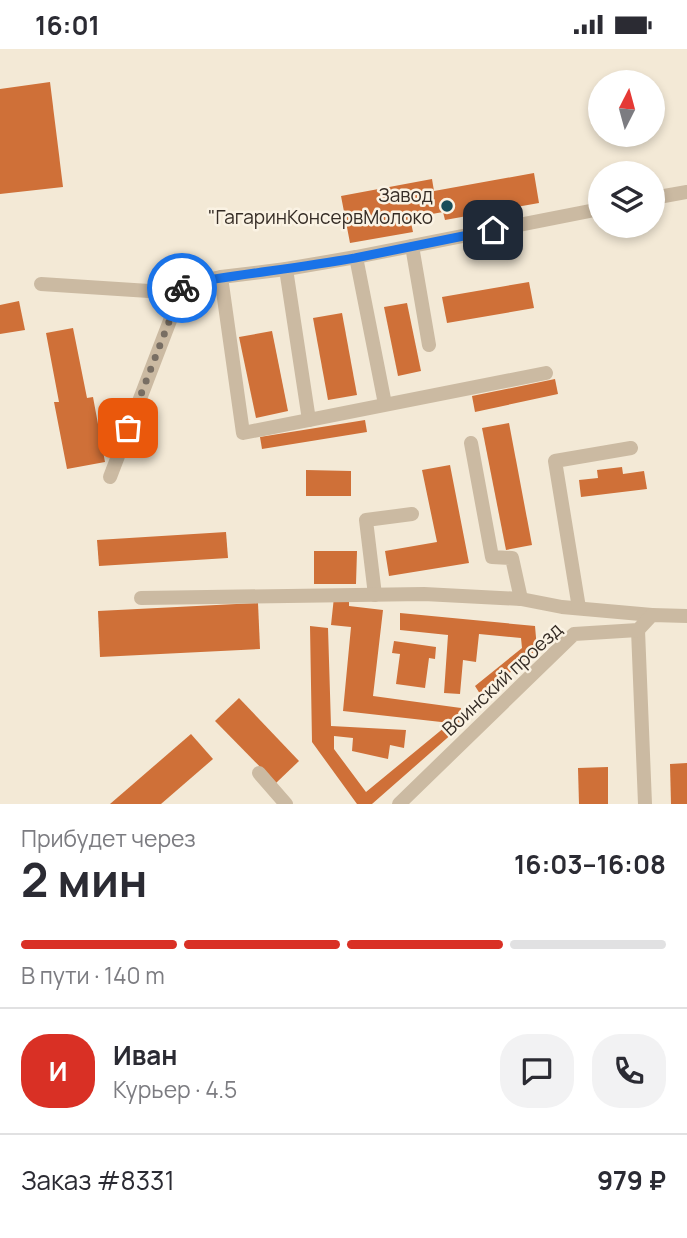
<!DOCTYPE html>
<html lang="ru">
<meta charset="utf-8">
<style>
body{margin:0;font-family:Manrope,sans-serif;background:#f2f2f3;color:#2b2b33;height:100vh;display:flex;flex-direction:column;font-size:26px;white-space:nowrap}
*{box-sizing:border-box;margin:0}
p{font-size:23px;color:#7c7c81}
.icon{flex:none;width:38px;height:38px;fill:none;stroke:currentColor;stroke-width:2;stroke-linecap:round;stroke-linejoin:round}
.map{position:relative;height:755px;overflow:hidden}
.side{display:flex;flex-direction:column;background:#fff;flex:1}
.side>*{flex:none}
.needle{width:46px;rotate:6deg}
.buttons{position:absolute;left:588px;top:21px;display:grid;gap:14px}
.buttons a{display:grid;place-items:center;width:77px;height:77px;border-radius:50%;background:#fff;box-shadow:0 4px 10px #0003;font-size:35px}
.pin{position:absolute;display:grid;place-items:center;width:60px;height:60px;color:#fff;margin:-30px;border-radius:14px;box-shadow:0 4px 10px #0006}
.courier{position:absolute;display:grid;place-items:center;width:70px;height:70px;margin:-35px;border:5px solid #1a73e8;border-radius:50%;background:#fff;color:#222;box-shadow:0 2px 9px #0007}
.summary em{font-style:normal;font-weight:700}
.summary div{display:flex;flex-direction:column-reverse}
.summary{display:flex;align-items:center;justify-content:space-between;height:119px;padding:0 21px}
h1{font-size:46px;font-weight:700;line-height:52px}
.bar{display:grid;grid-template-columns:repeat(4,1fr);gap:10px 7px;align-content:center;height:84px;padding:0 21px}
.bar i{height:9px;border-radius:5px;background:#e1e1e2}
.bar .on{background:#d93025}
.bar p{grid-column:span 4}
.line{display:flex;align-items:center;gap:18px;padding:0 21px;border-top:2px solid #e1e1e2}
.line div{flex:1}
.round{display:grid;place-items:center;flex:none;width:74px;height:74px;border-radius:28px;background:#f2f2f3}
.status{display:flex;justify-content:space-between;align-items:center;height:49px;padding:0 35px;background:#fff;direction:ltr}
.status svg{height:19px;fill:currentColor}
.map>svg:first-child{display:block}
.building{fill:#cf7038}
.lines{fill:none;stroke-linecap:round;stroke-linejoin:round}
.minor{stroke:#cbbaa2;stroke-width:14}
.done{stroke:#786e63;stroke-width:7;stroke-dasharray:0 12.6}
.route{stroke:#1a73e8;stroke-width:9}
.poi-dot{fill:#184d59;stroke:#faf2e3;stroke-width:2.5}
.labels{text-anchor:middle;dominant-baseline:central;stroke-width:5;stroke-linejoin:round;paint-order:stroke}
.poi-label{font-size:19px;fill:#352c25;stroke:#faf2e3;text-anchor:end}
.street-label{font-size:19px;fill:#352c25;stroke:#faf2e3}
</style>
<div class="status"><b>16:01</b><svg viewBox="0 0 49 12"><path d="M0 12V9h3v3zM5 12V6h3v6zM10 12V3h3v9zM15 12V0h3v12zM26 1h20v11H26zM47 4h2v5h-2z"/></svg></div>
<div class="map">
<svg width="687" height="755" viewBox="0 0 687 755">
<rect width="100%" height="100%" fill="#f3e9d6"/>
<g class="building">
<polygon points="50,33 63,138 0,145 0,40"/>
<polygon points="534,124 539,154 445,171 443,163 410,169 413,183 350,194 341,147 432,130 434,142"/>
<polygon points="529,233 534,259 447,274 442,248"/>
<polygon points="19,252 25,281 0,285 0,256"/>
<polygon points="407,254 421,322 398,327 384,258"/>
<polygon points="342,264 357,346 328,351 313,269"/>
<polygon points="73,279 87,349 93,348 105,413 67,420 54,353 59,353 46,284"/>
<polygon points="272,282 288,362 256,369 239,288"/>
<polygon points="555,330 558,345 475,363 472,347"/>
<polygon points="365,371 367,383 262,400 260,388"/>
<polygon points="509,374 532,496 506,501 482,379"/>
<polygon points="450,416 469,514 389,527 385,502 437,493 422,421"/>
<polygon points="622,418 623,425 644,422 647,440 581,448 579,431 598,429 597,421"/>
<polygon points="306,421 351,422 351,447 306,447"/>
<polygon points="226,483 228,509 99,517 97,491"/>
<polygon points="314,502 357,502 356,535 314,535"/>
<polygon points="334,548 349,550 349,557 383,561 373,647 461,659 459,675 343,662 351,578 331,576"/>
<polygon points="258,554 260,600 100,608 98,562"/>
<polygon points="400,564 535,577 537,600 482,648 475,637 522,599 521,589 479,585 476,613 463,611 460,645 444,644 448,586 400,581"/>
<polygon points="310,577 328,579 331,677 406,681 404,699 390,696 388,710 352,702 353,689 334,687 334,700 366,743 445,678 454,683 372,755 357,755 312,693"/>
<polygon points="394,592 436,598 435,610 429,609 425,639 396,635 400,605 392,604"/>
<polygon points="239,649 299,712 276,734 215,672"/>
<polygon points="191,685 213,710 161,755 110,755"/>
<polygon points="687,714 687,755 671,755 670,715"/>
<polygon points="608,718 608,755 579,755 578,719"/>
</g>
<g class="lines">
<g class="minor">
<polyline points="653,149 687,143"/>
<polyline points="412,197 429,296"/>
<polyline points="356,208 385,355"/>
<polyline points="286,220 309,371"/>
<polyline points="221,228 243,384 546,324"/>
<polyline points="41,235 149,242 221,228 286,220 356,208 600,160"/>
<polyline points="471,394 492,508 512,509 521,550"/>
<polyline points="110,428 184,235"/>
<polyline points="375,546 366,471 412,465"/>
<polyline points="141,549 424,545 521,550 562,558 652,566"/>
<polyline points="579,559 555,412 631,399"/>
<polyline points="638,581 645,755"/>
<polyline points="259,724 286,755"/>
<polyline points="399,755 574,585 638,581 652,566 687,567"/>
</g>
</g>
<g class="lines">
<polyline class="done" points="128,379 182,239"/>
<path class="route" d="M182 239 184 235C241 225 298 219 355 209 401 200 447 190 493 181"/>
</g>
<circle class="poi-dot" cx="447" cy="157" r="7"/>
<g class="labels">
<g class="poi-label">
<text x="433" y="146">Завод<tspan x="433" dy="22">"ГагаринКонсервМолоко</tspan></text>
</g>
<g class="street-label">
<text transform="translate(502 630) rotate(-43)">Воинский проезд</text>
</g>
</g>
</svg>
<div class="buttons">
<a><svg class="needle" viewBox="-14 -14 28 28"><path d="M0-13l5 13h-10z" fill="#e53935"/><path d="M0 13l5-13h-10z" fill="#7c7c81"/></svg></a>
<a><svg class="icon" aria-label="layers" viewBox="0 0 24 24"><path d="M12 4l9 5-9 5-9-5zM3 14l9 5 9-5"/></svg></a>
</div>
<div class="pin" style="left:128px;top:379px;background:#ea580c"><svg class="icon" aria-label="bag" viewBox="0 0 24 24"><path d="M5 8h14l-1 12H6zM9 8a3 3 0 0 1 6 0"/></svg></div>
<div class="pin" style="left:493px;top:181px;background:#1f2937"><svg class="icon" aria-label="home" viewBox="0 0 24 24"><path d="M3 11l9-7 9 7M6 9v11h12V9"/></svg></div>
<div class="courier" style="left:182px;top:239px"><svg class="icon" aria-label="bike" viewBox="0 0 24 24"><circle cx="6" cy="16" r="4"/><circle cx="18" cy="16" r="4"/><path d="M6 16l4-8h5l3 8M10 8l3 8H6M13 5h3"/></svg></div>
</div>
<section class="side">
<div class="summary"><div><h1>2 мин</h1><p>Прибудет через</p></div><em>16:03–16:08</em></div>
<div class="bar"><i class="on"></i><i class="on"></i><i class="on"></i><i></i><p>В пути · 140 m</p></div>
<div class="line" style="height:126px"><b class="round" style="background:#d93025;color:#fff">И</b><div><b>Иван</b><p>Курьер · 4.5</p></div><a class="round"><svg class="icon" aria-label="chat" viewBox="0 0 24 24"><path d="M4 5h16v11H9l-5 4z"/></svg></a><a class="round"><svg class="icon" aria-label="phone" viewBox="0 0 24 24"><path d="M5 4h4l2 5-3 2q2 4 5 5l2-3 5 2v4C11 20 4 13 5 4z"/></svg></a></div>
<div class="line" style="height:91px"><div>Заказ #8331</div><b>979 ₽</b></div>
</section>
